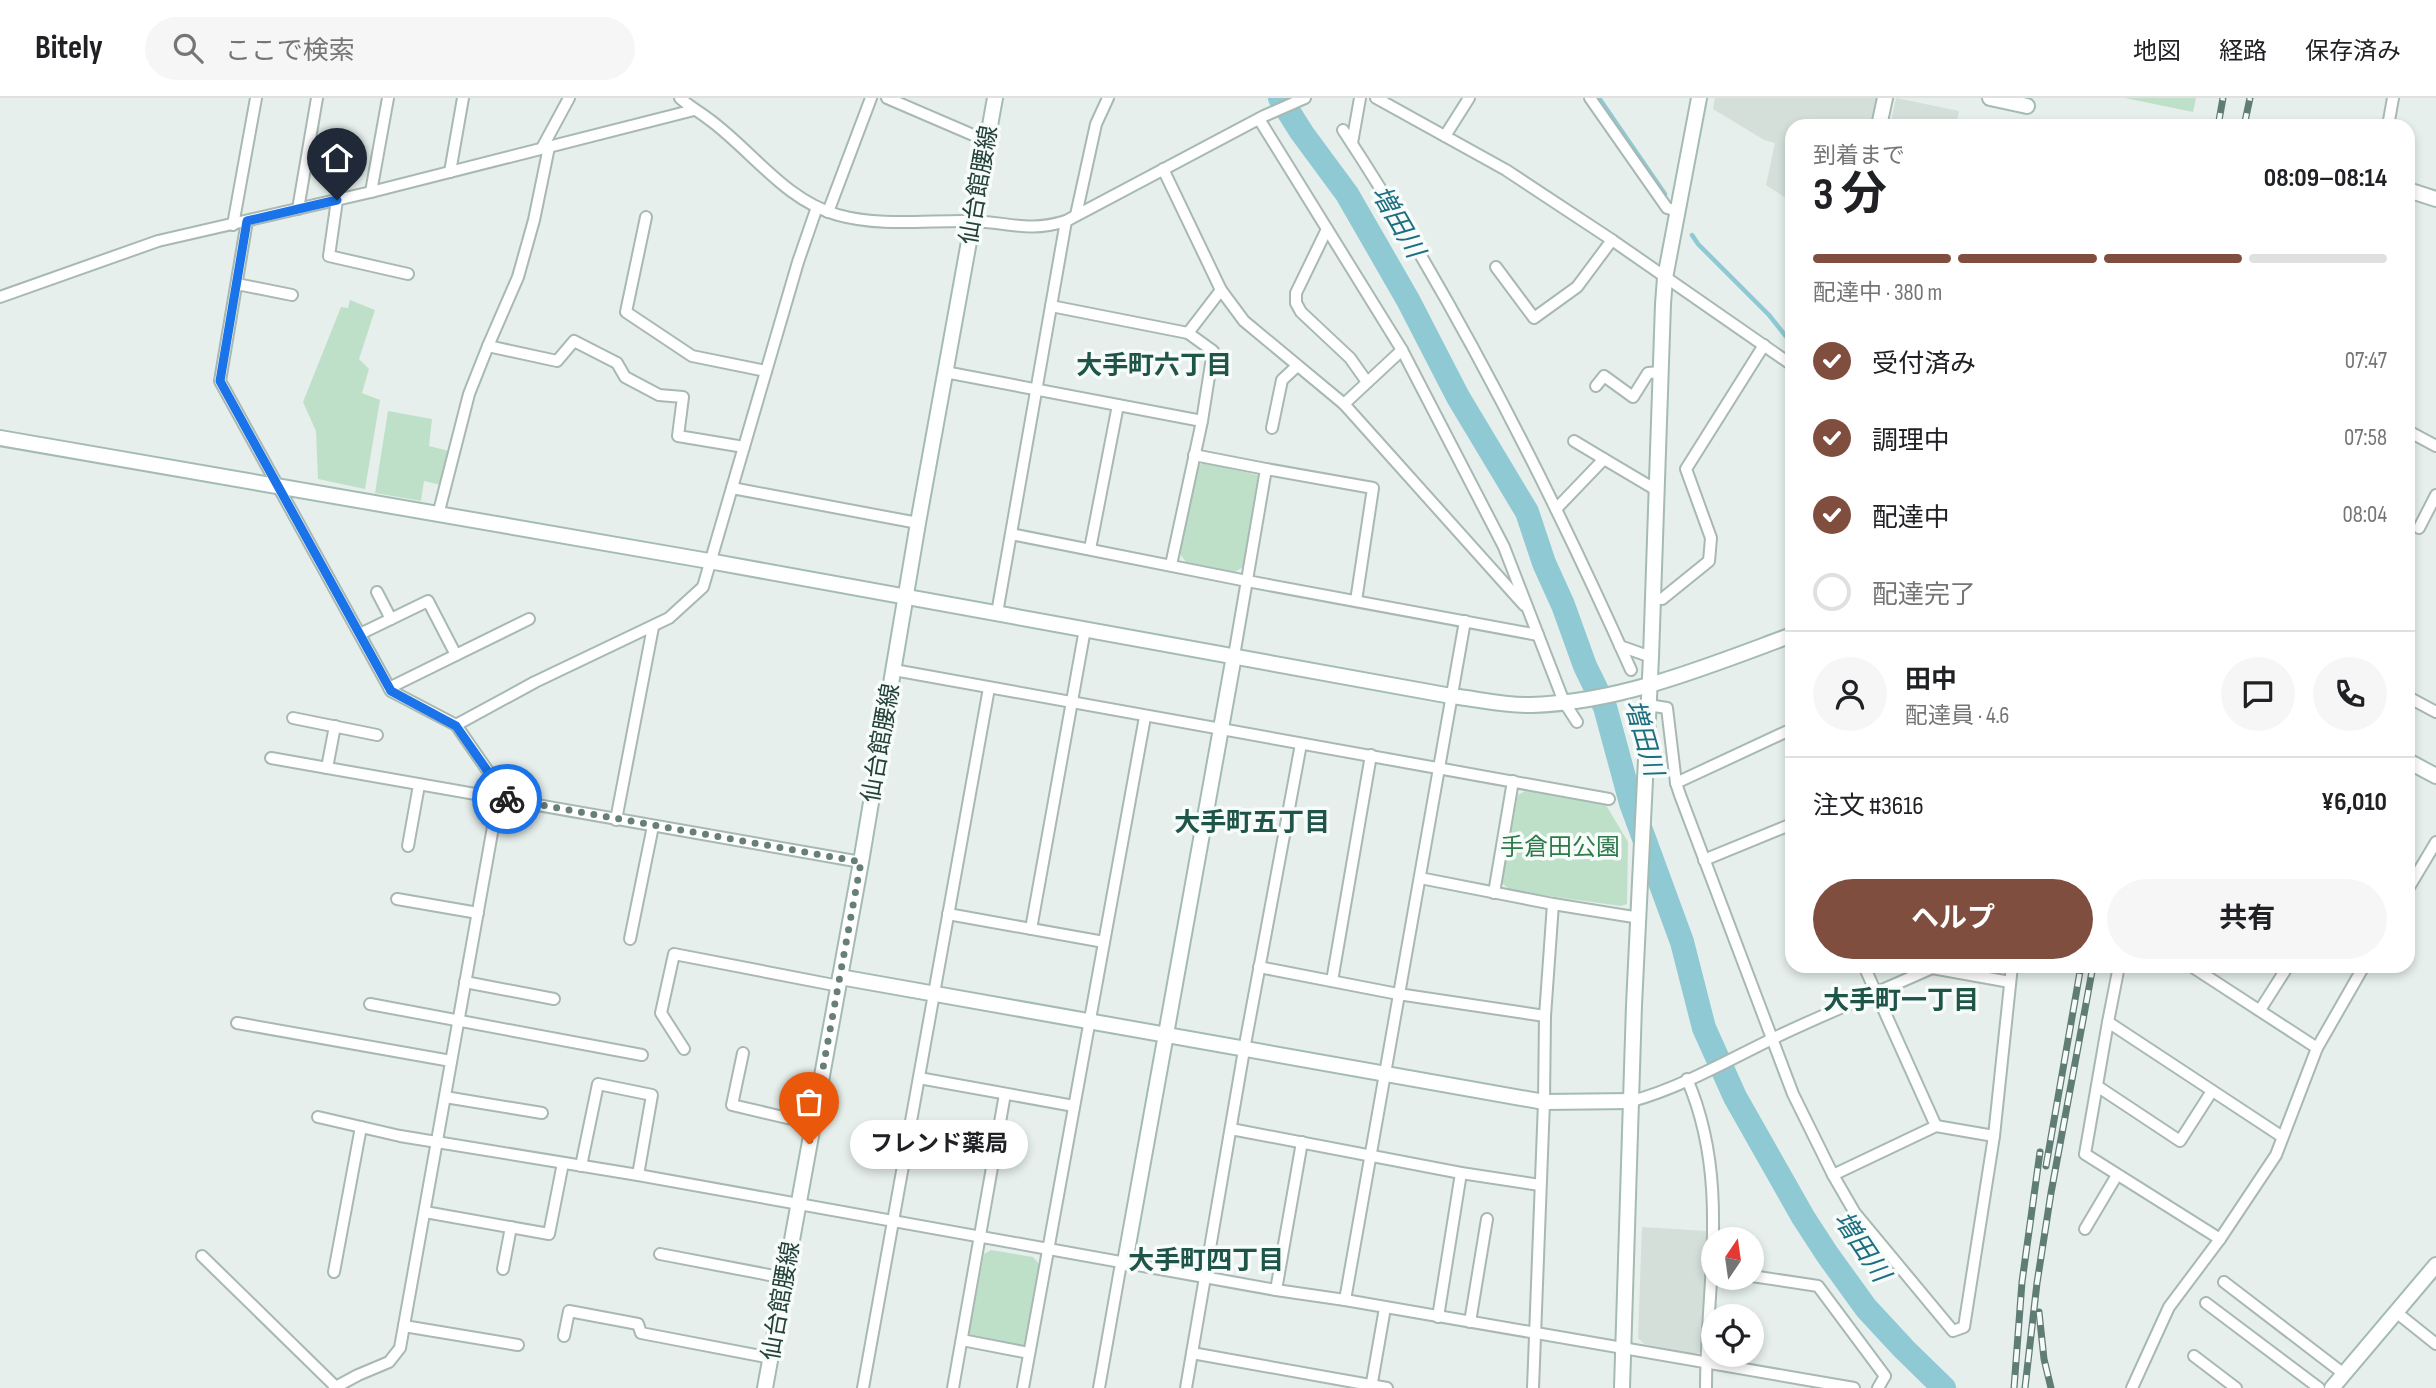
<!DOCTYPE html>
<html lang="ja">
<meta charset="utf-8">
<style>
body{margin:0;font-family:"Sofia Sans Condensed","Noto Sans JP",sans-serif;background:#f6f6f6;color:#202124;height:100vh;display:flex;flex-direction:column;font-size:26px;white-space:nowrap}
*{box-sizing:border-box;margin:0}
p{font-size:23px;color:#757577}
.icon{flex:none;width:38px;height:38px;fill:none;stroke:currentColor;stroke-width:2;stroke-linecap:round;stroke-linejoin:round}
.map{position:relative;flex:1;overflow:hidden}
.sheet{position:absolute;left:1785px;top:21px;width:630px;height:854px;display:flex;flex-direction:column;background:#fff;border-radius:21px;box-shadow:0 4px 10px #0003}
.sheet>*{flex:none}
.needle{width:46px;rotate:13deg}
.buttons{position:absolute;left:1701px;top:1129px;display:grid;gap:14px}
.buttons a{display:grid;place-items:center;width:63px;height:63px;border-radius:50%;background:#fff;box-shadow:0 4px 10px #0003;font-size:35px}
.pin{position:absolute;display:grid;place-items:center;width:60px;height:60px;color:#fff;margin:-72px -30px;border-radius:50% 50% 50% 0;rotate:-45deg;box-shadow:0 0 7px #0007}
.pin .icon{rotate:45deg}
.courier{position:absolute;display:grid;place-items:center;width:70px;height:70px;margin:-35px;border:5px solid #1a73e8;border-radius:50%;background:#fff;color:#222;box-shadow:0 2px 9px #0007}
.bubble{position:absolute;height:49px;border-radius:24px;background:#fff;box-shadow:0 4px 10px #0003;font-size:23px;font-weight:700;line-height:49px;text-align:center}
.summary em{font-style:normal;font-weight:700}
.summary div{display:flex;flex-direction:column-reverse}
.summary{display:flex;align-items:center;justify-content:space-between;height:119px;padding:0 28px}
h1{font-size:46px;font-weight:700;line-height:52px}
.bar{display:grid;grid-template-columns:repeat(4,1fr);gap:10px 7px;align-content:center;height:84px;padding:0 28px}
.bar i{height:9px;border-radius:5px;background:#e0e0e0}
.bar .selected{background:#7f4e3f}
.bar p{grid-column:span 4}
.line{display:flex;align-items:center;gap:18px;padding:0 28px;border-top:2px solid #e0e0e0}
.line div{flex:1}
.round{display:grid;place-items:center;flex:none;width:74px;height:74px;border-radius:37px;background:#f6f6f6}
ol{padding:0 28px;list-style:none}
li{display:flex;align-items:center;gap:21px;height:77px}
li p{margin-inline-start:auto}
li .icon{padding:7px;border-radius:50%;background:#7f4e3f;color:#fff;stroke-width:4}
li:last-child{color:#757577}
li i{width:38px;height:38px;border:4px solid #e0e0e0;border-radius:50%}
.action{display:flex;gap:14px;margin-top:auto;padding:14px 28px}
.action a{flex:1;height:80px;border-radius:42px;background:#7f4e3f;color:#fff;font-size:28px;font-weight:700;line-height:80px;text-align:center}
.action a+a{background:#f6f6f6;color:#202124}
header{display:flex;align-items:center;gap:42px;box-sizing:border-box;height:98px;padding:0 35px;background:#fff;border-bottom:2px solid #e0e0e0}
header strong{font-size:33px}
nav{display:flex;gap:38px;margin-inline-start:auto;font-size:24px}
.search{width:490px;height:63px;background:#f6f6f6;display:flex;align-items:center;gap:18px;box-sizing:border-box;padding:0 24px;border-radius:38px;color:#757577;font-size:26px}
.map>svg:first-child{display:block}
.built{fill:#d4dfda}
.green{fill:#bfe0c8}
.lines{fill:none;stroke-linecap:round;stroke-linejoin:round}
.stream{stroke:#8ec9d4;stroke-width:4.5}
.river{stroke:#8ec9d4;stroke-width:24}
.street-casing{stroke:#a8b8b2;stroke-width:14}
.secondary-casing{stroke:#a4bbb3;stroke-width:18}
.street{stroke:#fff;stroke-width:10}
.secondary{stroke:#fff;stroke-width:14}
.rail-casing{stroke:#5f7d75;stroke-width:7}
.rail{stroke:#f7fbf9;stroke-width:4.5;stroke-dasharray:13;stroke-linecap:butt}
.done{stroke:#687f78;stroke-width:7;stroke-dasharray:0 12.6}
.route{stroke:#1a73e8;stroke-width:9}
.labels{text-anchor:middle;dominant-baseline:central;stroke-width:7;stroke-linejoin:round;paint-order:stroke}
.street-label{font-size:24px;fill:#24423a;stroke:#f7fbf9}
.park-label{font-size:24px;fill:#2d7a4b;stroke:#f7fbf9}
.water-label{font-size:26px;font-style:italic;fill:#1c6f80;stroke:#f7fbf9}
.neighbourhood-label{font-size:26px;font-weight:bold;fill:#1f5548;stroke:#f7fbf9}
</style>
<header>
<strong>Bitely</strong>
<div class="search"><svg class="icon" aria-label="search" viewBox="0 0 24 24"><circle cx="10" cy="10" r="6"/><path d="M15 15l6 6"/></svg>ここで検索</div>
<nav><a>地図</a><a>経路</a><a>保存済み</a></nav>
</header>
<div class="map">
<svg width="2436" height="1290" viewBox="0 0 2436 1290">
<rect width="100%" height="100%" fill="#e6efeb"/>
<g class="built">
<polygon points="1715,0 1877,0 1871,28 1792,28 1792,104 1766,87 1775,45 1764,42 1713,11"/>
<polygon points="1896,0 1959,13 1956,28 1890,28"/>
<polygon points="1642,1129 1707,1133 1701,1254 1696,1256 1644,1246 1638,1240"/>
</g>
<g class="green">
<polygon points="2125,0 2196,0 2193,14"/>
<polygon points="350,202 375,212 359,261 369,271 362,295 380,302 365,391 318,381 316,333 303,304 341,209 348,210"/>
<polygon points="388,313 432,321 429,348 449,353 441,387 424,383 421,403 375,395"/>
<polygon points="1203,365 1258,377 1243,469 1235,474 1186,464 1180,456 1198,368"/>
<polygon points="1527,692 1606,707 1628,744 1627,806 1621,808 1511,793 1501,784 1518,697"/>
<polygon points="991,1152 1033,1159 1040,1167 1026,1246 1021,1250 973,1240 969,1235 984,1156"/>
</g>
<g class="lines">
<g class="stream">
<polyline points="1599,0 1665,96"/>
<polyline points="1692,137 1698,146 1769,217 1792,246"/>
</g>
<polyline class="river" points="1280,0 1302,35 1347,96 1408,202 1458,299 1527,414 1544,465 1563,507 1585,568 1605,609 1631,705 1682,844 1704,930 1735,999 1803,1119 1827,1156 1866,1210 1904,1251 1944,1290"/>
<defs>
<g id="street">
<path d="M680 0C690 9 700 14 710 22 752 53 786 103 838 117 881 129 928 122 971 123 1009 124 1028 135 1066 123L1264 18 1305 0"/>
<polyline points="887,0 987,43"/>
<polyline points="1376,0 1506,72 1612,142 1792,267"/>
<polyline points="1590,0 1667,110 1678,113"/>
<polyline points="1259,21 1402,252 1504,449 1564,604 1577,624"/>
<polyline points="2388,28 2393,0"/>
<path d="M1343 32C1455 202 1548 386 1631 572"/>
<polyline points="1445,38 1469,0"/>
<polyline points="1352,45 1360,0"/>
<polyline points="542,50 569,0"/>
<polyline points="1163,71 1221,192 1188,235 1213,253 1202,323 1171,467"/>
<polyline points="450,74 463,0"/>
<polyline points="371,94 388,0"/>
<polyline points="337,102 329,158 408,176"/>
<polyline points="298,111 317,0"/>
<polyline points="828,114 871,0"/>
<polyline points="1076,117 1096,26 1108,0"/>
<polyline points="646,119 626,214 692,258 766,273"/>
<polyline points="247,123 220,283 391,593 456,627"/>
<polyline points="233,127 256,0"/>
<polyline points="1327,131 1296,195 1296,205 1301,214 1350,260 1367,284"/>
<polyline points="1496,169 1534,220 1577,189 1612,142"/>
<polyline points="237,186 292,197"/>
<polyline points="1221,192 1244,223 1344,306 1524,507"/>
<polyline points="0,199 158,143 371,94 694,12"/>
<polyline points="1051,208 1188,235"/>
<polyline points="488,248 518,179 534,122 549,49"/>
<polyline points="945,274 1202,323"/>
<polyline points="1596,288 1604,278 1633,299 1648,275 1662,274"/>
<polyline points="1344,306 1402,252"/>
<polyline points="1272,330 1282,282 1296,269"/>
<polyline points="2408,333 2436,348"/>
<polyline points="1574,343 1604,361"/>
<polyline points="1194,357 1266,371 1234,558"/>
<polyline points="1266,371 1373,390 1356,503"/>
<polyline points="732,390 918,425"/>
<polyline points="1556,411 1604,361 1658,393"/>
<polyline points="438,417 469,296 488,248 557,263 574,243 617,265 625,279 659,297 683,299 678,338 744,349"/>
<polyline points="2419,430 2436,397"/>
<polyline points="1011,436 1247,483 1538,537"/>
<polyline points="1090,451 1118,307"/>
<polyline points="377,494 391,521"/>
<polyline points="1653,501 1662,501 1709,463 1711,440 1686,371 1764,247"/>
<polyline points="997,515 1066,123"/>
<polyline points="360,536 428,503 456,557"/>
<polyline points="1620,548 1651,559"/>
<polyline points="894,572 1609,701"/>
<polyline points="389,590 529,521"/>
<polyline points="2408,599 2436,614"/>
<polyline points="1648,607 1667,610 1676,685 1680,697 1793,996 1833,1077 1855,1115 1953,1233 1964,1229 1994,1038 2012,868"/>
<polyline points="293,620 377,637"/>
<polyline points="271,660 861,764"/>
<polyline points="327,670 335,628"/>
<polyline points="1676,685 1792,631"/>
<polyline points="508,702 456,627 535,584 669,520 703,489 798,164 817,109"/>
<polyline points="616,722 653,529"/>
<polyline points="408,748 419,687"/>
<polyline points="1704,762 1792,726"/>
<polyline points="1420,780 1553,806 1640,820"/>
<polyline points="2408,791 2436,744"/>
<polyline points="1494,795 1513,683"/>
<polyline points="397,801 478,815"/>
<polyline points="948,816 1104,844"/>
<polyline points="1031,831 1085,531"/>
<polyline points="630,841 653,728"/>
<polyline points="1864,868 1936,1028"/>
<polyline points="2119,868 2108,924 2281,1038"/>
<polyline points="2191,868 2317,950"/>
<polyline points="1259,869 1398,896 1545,918"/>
<polyline points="1932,870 2010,884"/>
<polyline points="1332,883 1371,657"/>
<polyline points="465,884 554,901"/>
<polyline points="370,906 642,957"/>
<polyline points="2260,912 2288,868"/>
<polyline points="2108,924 2085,1056 2220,1141"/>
<polyline points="237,925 451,963"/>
<polyline points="684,951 661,915 674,856 839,888"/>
<polyline points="743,955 732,1007 813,1026"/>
<polyline points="919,980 1074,1008"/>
<path d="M1687 981C1731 1083 1706 1184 1706 1290"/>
<polyline points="2097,988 2180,1043 2212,993"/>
<polyline points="445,999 542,1015"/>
<path d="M1632 1003C1680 990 1729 962 1774 940 1826 915 1879 894 1932 870V868"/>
<polyline points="318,1019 400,1038 638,1077 1276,1192 1345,1202 1854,1290"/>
<polyline points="1231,1031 1461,1075 1540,1087"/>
<polyline points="581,1068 598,986 652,997 638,1077"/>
<polyline points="1833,1077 1936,1028 1994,1038"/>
<polyline points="425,1114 549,1136 563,1065"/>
<polyline points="2085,1131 2117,1077"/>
<polyline points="660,1156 785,1180"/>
<polyline points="202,1158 337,1290"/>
<polyline points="503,1171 511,1129"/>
<polyline points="334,1174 361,1029"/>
<polyline points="1752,1178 1818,1188 1885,1278 1878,1290"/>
<polyline points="2224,1184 2344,1276"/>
<polyline points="1276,1192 1302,1044"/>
<polyline points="1345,1202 1465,523"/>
<polyline points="2206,1205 2319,1290"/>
<polyline points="2396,1214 2436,1246"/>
<polyline points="1438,1219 1461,1075"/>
<polyline points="1470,1224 1487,1121"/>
<polyline points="404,1228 518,1247"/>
<polyline points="564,1238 569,1213 638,1226 641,1235 771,1260"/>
<polyline points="962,1242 1029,1255"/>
<polyline points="1192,1255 1387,1290"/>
<polyline points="2194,1258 2236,1290"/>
<polyline points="334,1290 358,1277 389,1264 400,1250 498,701"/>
<polyline points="863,1290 989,590"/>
<polyline points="953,1290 1005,996"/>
<polyline points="1023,1290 1145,619"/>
<polyline points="1099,1290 1120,1171 1125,1164"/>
<polyline points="1186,1290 1244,952 1301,646"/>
<polyline points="1371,1290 1385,1210"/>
<polyline points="1533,1290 1544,1004 1545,918 1553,806"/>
<polyline points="2132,1290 2169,1209 2220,1141 2276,1057 2317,950 2364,868"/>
</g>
<g id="secondary">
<polyline points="1990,0 2027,8"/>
<polyline points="1879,28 1885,0"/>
<polyline points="2408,92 2436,101"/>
<path d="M0 340 709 463 1451 598C1478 601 1505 608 1532 607 1622 604 1708 568 1792 537"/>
<polyline points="2408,663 2436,678"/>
<polyline points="840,879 1544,1004 1632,1003"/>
<polyline points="1125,1164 1234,558"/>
<polyline points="765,1290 861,764 918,425 995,0"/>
<polyline points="1622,1290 1634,907 1651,559 1663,206 1665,180 1699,0"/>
<polyline points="2332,1290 2436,1167"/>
</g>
</defs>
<use href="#street" class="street-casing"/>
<use href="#secondary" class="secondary-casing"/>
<use href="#street" class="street"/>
<use href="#secondary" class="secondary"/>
<defs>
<g id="rail">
<polyline points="2218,28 2223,0"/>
<polyline points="2244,28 2250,0"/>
<polyline points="2046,1068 2081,868"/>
<polyline points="2039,1214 2044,1261 2051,1290"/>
<polyline points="2014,1290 2022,1184 2040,1054"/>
<polyline points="2025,1290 2037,1185 2051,1095 2093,868"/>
</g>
</defs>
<use href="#rail" class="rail-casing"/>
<use href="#rail" class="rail"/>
</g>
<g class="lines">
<polyline class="done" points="507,701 861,764 809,1046"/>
<polyline class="route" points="337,102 247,123 220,283 391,593 456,628 507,701"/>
</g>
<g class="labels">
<g class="street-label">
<text transform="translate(979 87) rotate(-80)">仙台館腰線</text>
<text transform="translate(881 645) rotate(-80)">仙台館腰線</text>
<text transform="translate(781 1203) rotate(-80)">仙台館腰線</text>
</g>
<g class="park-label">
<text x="1560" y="749">手倉田公園</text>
</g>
<g class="water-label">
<text transform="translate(1397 124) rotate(60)">増田川</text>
<text transform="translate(1643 640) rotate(74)">増田川</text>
<text transform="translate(1861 1149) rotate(56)">増田川</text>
</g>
<g class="neighbourhood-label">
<text x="1154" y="268">大手町六丁目</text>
<text x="1252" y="725">大手町五丁目</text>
<text x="1901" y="903">大手町一丁目</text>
<text x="1206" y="1163">大手町四丁目</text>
</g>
</g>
</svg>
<div class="buttons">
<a><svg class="needle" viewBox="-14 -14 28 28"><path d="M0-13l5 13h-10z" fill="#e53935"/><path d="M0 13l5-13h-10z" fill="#757577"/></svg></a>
<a><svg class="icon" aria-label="locate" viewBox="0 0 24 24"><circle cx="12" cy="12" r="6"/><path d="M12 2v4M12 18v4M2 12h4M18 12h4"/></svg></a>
</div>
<div class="pin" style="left:809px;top:1046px;background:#ea580c"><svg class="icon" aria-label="bag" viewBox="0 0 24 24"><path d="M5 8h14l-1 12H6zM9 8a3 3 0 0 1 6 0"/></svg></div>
<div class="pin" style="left:337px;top:102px;background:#1f2937"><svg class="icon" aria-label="home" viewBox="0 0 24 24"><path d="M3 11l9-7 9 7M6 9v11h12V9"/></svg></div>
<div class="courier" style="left:507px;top:701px"><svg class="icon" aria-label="bike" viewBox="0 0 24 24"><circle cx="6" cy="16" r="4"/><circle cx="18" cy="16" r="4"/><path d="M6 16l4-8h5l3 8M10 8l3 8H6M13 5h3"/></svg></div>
<div class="bubble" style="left:850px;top:1022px;width:178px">フレンド薬局</div>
<section class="sheet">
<div class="summary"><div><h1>3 分</h1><p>到着まで</p></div><em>08:09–08:14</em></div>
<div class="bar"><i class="selected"></i><i class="selected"></i><i class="selected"></i><i></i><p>配達中 · 380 m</p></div>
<ol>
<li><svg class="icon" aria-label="check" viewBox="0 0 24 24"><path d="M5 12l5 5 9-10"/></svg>受付済み<p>07:47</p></li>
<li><svg class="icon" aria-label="check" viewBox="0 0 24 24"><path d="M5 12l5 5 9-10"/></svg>調理中<p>07:58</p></li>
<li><svg class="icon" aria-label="check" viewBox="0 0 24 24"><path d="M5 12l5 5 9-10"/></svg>配達中<p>08:04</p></li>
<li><i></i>配達完了</li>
</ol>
<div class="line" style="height:126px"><a class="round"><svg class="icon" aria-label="person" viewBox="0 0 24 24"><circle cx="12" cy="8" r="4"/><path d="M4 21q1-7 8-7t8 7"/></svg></a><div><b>田中</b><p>配達員 · 4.6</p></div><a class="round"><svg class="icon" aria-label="chat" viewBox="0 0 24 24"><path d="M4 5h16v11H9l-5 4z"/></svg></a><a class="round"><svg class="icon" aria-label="phone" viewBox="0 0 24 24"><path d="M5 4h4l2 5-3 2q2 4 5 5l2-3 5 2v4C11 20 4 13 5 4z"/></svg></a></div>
<div class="line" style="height:91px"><div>注文 #3616</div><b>¥6,010</b></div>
<div class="action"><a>ヘルプ</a><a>共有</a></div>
</section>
</div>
